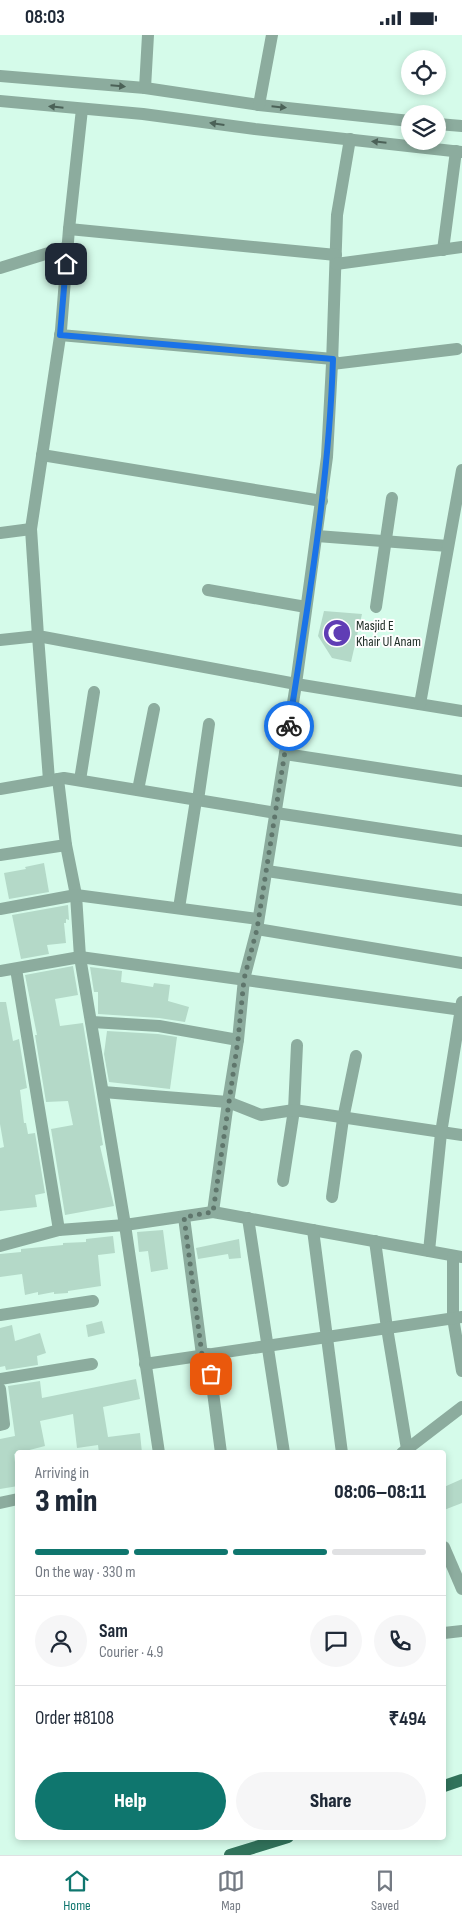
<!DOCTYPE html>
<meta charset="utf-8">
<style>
body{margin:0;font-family:"Sofia Sans Condensed",sans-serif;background:#f6f6f7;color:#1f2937;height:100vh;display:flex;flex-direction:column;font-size:19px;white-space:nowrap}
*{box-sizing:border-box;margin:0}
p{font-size:16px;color:#747a83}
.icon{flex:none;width:28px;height:28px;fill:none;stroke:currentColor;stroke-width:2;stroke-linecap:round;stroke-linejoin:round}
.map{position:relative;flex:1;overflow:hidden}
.panel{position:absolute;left:15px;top:1415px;width:431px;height:390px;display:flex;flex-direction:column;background:#fff;border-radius:5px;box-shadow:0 2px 8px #0003}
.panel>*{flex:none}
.buttons{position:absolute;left:401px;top:15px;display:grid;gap:10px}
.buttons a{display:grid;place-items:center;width:45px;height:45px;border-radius:50%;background:#fff;box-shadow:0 2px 8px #0003;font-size:25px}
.pin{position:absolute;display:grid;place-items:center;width:42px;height:42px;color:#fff;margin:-21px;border-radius:10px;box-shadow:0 2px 8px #0006}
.courier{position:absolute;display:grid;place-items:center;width:50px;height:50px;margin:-25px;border:4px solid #1a73e8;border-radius:50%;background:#fff;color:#222;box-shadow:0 1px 6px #0007}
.overview em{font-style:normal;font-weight:800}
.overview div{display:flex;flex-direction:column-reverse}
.overview{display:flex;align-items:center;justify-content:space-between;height:85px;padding:0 20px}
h1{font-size:32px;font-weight:800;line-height:38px}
.bar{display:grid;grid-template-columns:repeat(4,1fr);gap:8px 5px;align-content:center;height:60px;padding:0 20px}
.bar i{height:6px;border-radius:4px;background:#e0e1e3}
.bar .on{background:#0f766e}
.bar p{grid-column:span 4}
.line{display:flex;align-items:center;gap:12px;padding:0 20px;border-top:1px solid #e0e1e3}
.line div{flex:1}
.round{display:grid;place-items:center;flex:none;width:52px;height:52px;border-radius:26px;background:#f6f6f7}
.primary-button{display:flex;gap:10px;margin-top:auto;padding:10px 20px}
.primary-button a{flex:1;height:58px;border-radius:30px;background:#0f766e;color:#fff;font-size:20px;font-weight:800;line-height:58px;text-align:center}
.primary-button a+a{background:#f6f6f7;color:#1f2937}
.status{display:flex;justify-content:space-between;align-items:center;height:35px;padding:0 25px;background:#fff;direction:ltr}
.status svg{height:14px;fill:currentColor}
.tab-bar{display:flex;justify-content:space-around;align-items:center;height:70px;border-top:1px solid #e0e1e3;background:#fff;font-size:14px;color:#747a83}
.tab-bar a{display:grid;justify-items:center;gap:2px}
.tab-bar .on{color:#0f766e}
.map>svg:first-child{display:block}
.building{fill:#b4d9c8}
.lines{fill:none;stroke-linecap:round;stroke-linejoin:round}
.minor{stroke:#8cac9e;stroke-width:12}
.major{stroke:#31735b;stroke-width:12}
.oneway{fill:#4b6157}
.done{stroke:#5f766c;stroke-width:5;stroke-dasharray:0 9}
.route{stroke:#1a73e8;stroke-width:6}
.labels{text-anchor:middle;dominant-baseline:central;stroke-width:4;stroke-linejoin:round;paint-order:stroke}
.poi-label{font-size:14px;fill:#202f28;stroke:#fefefe;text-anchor:start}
</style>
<div class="status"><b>08:03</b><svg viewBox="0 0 49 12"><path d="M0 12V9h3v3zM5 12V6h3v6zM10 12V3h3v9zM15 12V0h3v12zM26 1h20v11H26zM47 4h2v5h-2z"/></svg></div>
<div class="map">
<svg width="462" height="1820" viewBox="0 0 462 1820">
<rect width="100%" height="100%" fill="#d5fbea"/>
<g class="building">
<polygon points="324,576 362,579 351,627 332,623 318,601"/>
<polygon points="44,828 49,857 9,864 4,838 26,834 25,832"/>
<polygon points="68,870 69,885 66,884 66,888 64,888 66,908 47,910 49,919 21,924 12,880"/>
<polygon points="73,931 78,960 55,964 60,991 83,988 103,1110 100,1111 114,1171 65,1180 51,1094 73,1090 68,1066 46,1067 35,1000 37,1000 25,940"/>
<polygon points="90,932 122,936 121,947 153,952 154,948 170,950 168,966 189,972 185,987 159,983 98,979 98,957 94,957"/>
<polygon points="0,967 6,967 13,1006 19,1004 27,1053 20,1055 24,1088 26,1088 28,1099 35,1098 45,1158 35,1160 37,1172 0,1176 0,1113 4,1112 0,1089"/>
<polygon points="107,996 158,999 177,1002 170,1054 109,1047 104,1019"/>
<polygon points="163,1195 168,1234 151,1237 148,1216 139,1217 137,1197"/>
<polygon points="113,1201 115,1218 98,1220 101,1251 68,1256 68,1258 54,1259 54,1257 38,1260 38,1257 25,1260 22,1239 0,1242 0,1219 21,1217 21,1214 63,1210 63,1208 86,1207 86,1204"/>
<polygon points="239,1204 241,1223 229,1224 228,1219 198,1224 196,1213"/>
<polygon points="102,1286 105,1298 88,1302 86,1290"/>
<polygon points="12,1290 15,1306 40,1298 46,1318 37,1321 38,1330 6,1335 5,1331 0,1332 0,1293"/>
<polygon points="136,1344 140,1364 103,1372 108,1402 140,1398 142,1418 99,1418 98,1410 77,1413 73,1379 40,1386 45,1411 14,1419 18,1451 0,1454 0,1404 15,1401 8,1351 40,1346 42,1363"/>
<polygon points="462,1444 462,1468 444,1475 444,1452"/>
</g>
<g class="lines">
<g class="minor">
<polyline points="0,41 145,53 259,70 410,86"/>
<polyline points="145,53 148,0"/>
<polyline points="0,66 143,79 255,94 462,117"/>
<polyline points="259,70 272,0"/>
<polyline points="82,74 69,194 61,295 31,494 38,601 296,649 257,894 244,944 238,1005 228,1067 103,1057"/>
<polyline points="438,89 462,91"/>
<polyline points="350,104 337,180 332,329 327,422 296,649 462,676"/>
<polyline points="69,194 336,220"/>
<polyline points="443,215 456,116"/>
<polyline points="336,229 462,212"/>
<polyline points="0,233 68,212"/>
<polyline points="60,300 333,324"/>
<polyline points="332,329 457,314"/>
<polyline points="42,420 322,466"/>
<polyline points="0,498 31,494"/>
<polyline points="317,501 448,511"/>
<polyline points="208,555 306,572"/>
<polyline points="376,572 392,463"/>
<polyline points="0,605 38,601 49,745"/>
<polyline points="420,669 462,435"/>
<polyline points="285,719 462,746"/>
<polyline points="80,745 94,657"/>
<polyline points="0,754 64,743 276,778 462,806"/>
<polyline points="138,755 154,674"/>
<polyline points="198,765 209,689"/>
<polyline points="66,810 76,860 80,922 125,1190 213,1177 462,1222"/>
<polyline points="0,820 66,810 58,744"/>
<polyline points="267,836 462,865"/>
<polyline points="179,873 196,765"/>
<polyline points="0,874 76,860 258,884"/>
<polyline points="257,894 462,928"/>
<polyline points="16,934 59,1195"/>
<polyline points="0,936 80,922 462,975"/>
<polyline points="92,987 159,991 238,1005"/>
<polyline points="283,1146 294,1075 297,1010"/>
<polyline points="332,1162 343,1084 356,1021"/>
<polyline points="213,1177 228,1067 261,1080 294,1075 462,1100"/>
<polyline points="184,1182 202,1320"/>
<polyline points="248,1183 284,1418"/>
<polyline points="313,1195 342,1418"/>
<polyline points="375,1206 387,1293 407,1414"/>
<polyline points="0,1211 59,1195 125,1190 159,1418"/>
<polyline points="429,1216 441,1098 462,967"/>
<polyline points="453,1221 453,1283 462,1336"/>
<polyline points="0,1280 93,1266"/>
<polyline points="208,1319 221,1418"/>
<polyline points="145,1329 462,1282"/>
<polyline points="0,1344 92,1329"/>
<polyline points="0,1354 4,1389 0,1390"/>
<polyline points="402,1418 462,1372"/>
<polyline points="0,1468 18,1464"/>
<polyline points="444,1512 462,1554"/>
<polyline points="444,1598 462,1596"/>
</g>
<g class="major">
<polyline points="444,1751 462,1745"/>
<polyline points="230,1820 288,1802"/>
</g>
</g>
<defs><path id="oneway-solid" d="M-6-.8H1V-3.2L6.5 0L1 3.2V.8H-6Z" transform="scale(1.25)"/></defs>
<g class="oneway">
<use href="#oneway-solid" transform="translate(118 51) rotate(5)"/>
<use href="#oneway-solid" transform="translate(56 72) rotate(-174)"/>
<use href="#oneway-solid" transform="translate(279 72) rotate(6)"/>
<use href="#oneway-solid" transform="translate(217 89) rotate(-172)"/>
<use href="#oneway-solid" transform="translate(379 107) rotate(-174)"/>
</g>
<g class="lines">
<polyline class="done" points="211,1339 208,1320 202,1320 184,1182 213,1177 238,1005 244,944 257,894 289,691"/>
<path class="route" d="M66 229 60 300 333 324C329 447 308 570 289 691"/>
</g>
<defs>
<symbol id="mosque-disc" viewBox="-11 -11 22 22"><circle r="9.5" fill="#603db5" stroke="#fefefe"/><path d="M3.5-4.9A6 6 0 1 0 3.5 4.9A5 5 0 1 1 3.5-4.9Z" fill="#fff"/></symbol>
</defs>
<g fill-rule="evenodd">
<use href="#mosque-disc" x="321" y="582" width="32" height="32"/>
</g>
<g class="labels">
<g class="poi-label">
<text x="356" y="590">Masjid E<tspan x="356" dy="16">Khair Ul Anam</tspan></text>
</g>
</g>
</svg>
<div class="buttons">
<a><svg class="icon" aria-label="locate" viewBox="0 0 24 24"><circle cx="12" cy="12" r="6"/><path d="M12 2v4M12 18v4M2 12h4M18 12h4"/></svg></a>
<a><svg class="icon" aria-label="layers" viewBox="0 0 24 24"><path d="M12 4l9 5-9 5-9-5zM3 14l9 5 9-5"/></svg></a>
</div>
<div class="pin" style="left:211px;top:1339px;background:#ea580c"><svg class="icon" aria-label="bag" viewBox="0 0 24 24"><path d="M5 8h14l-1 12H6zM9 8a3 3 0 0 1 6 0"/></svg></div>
<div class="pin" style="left:66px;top:229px;background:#1f2937"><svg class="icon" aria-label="home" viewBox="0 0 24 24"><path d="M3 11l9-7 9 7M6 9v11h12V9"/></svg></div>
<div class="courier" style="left:289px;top:691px"><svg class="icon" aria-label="bike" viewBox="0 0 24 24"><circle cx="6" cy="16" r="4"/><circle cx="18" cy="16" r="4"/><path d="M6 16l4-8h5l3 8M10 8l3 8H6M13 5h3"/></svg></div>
<section class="panel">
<div class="overview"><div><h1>3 min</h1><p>Arriving in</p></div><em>08:06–08:11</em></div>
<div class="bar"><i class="on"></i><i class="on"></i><i class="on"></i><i></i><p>On the way · 330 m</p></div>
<div class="line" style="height:90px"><a class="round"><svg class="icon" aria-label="person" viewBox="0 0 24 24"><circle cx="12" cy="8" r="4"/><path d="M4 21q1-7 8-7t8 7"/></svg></a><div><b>Sam</b><p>Courier · 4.9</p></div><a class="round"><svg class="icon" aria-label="chat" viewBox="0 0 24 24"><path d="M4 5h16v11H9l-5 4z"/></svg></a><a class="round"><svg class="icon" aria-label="phone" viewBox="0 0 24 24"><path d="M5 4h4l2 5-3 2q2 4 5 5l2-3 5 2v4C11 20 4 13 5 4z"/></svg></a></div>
<div class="line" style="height:65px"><div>Order #8108</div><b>₹494</b></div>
<div class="primary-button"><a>Help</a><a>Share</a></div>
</section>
</div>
<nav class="tab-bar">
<a class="on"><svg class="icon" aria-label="home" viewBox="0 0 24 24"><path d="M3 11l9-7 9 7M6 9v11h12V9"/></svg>Home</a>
<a><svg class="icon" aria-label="map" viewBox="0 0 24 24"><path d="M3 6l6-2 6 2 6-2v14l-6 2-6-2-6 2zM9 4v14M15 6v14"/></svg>Map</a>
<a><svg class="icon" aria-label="saved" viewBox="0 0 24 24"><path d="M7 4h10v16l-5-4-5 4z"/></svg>Saved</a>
</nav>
